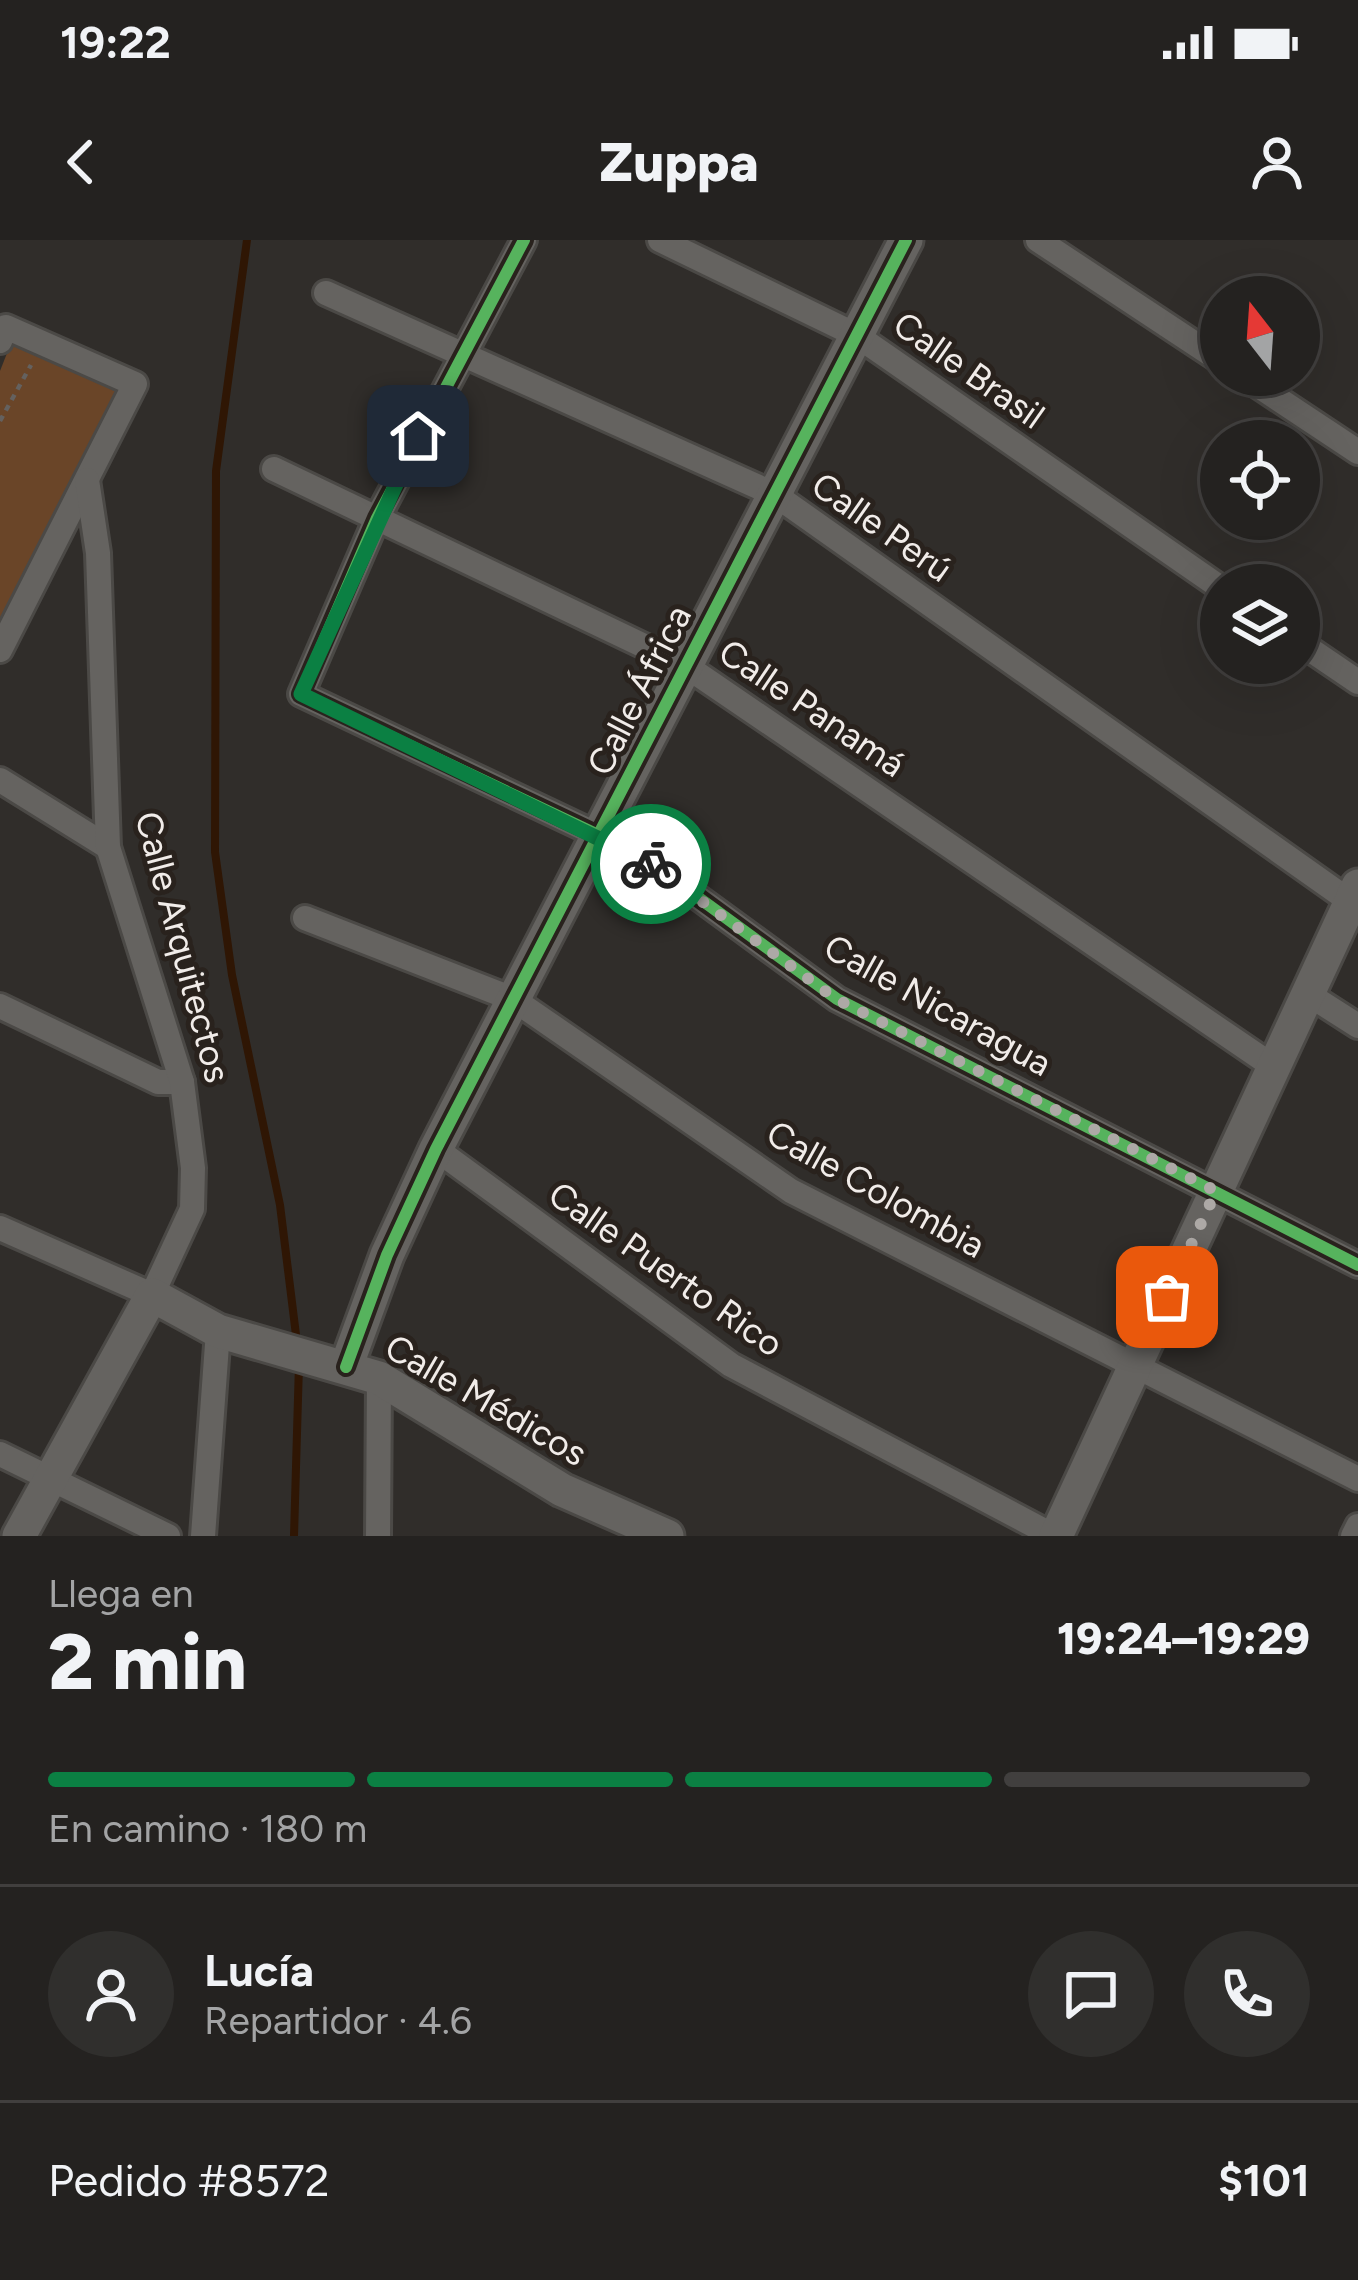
<!DOCTYPE html>
<html lang="es">
<meta charset="utf-8">
<style>
body{margin:0;font-family:Figtree,sans-serif;background:#302f2d;color:#f1f3f6;height:100vh;display:flex;flex-direction:column;font-size:45px;white-space:nowrap}
*{box-sizing:border-box;margin:0}
p{font-size:39px;color:#a3a4a5}
.icon{flex:none;width:66px;height:66px;fill:none;stroke:currentColor;stroke-width:2;stroke-linecap:round;stroke-linejoin:round}
.map{position:relative;height:1296px;overflow:hidden}
.side{display:flex;flex-direction:column;background:#242220;flex:1}
.side>*{flex:none}
.needle{width:78px;rotate:343deg}
.buttons{position:absolute;left:1200px;top:36px;display:grid;gap:24px}
.buttons a{display:grid;place-items:center;width:120px;height:120px;border-radius:50%;background:#242220;box-shadow:0 12px 48px #0002,0 0 0 3px #413f3e;font-size:60px}
.pin{position:absolute;display:grid;place-items:center;width:102px;height:102px;color:#fff;margin:-51px;border-radius:24px;box-shadow:0 6px 18px #0006}
.courier{position:absolute;display:grid;place-items:center;width:120px;height:120px;margin:-60px;border:9px solid #0b8043;border-radius:50%;background:#fff;color:#222;box-shadow:0 3px 15px #0007}
.overview em{font-style:normal;font-weight:800}
.overview div{display:flex;flex-direction:column-reverse}
.overview{display:flex;align-items:center;justify-content:space-between;height:204px;padding:0 48px}
h1{font-size:78px;font-weight:800;line-height:90px}
.bar{display:grid;grid-template-columns:repeat(4,1fr);gap:18px 12px;align-content:center;height:144px;padding:0 48px}
.bar i{height:15px;border-radius:9px;background:#413f3e}
.bar .selected{background:#0b8043}
.bar p{grid-column:span 4}
.line{display:flex;align-items:center;gap:30px;padding:0 48px;border-top:3px solid #413f3e}
.line div{flex:1}
.round{display:grid;place-items:center;flex:none;width:126px;height:126px;border-radius:63px;background:#302f2d}
.status{display:flex;justify-content:space-between;align-items:center;height:84px;padding:0 60px;background:#242220;direction:ltr}
.status svg{height:33px;fill:currentColor}
header{display:flex;justify-content:space-between;align-items:center;height:156px;padding:0 48px;background:#242220;font-size:54px;font-weight:800}
.map>svg:first-child{display:block}
.green{fill:#6a4528}
.lines{fill:none;stroke-linecap:round;stroke-linejoin:round}
.stream{stroke:#2f1604;stroke-width:8}
.street-casing{stroke:#4b4946;stroke-width:30}
.secondary-casing{stroke:#4b4946;stroke-width:39}
.path{stroke:#64615f;stroke-width:4.5;stroke-dasharray:6 6;stroke-linecap:butt}
.street{stroke:#656360;stroke-width:24}
.secondary{stroke:#656360;stroke-width:33}
.cycleway-casing{stroke:#29221d;stroke-width:20}
.cycleway{stroke:#56b35d;stroke-width:12}
.done{stroke:#ada9a6;stroke-width:12;stroke-dasharray:0 21.6}
.route{stroke:#0b8043;stroke-width:15}
.labels{text-anchor:middle;dominant-baseline:central;stroke-width:10;stroke-linejoin:round;paint-order:stroke}
.street-label{font-size:36px;fill:#f1ece9;stroke:#29221d}
</style>
<div class="status"><b>19:22</b><svg viewBox="0 0 49 12"><path d="M0 12V9h3v3zM5 12V6h3v6zM10 12V3h3v9zM15 12V0h3v12zM26 1h20v11H26zM47 4h2v5h-2z"/></svg></div>
<header><svg class="icon" aria-label="back" viewBox="0 0 24 24"><path d="M15 5l-7 7 7 7"/></svg>Zuppa<svg class="icon" aria-label="person" viewBox="0 0 24 24"><circle cx="12" cy="8" r="4"/><path d="M4 21q1-7 8-7t8 7"/></svg></header>
<div class="map">
<svg width="1358" height="1296" viewBox="0 0 1358 1296">
<rect width="100%" height="100%" fill="#302d2a"/>
<polygon class="green" points="11,103 123,147 0,395 0,131"/>
<g class="lines">
<g class="stream">
<polyline points="247,0 216,231 215,612 232,735 280,965 297,1103"/>
<polyline points="294,1296 299,1124"/>
</g>
<defs>
<g id="street">
<polyline points="524,0 377,278 301,454 598,595 658,628 837,759 1358,1025"/>
<polyline points="660,0 856,95 1221,348"/>
<polyline points="1038,0 1221,121"/>
<polyline points="326,53 774,254 1351,662"/>
<polyline points="0,101 6,87 135,144 0,410"/>
<polyline points="1242,135 1358,212"/>
<polyline points="274,229 686,426 1274,827"/>
<polyline points="1299,402 1358,442"/>
<polyline points="0,540 108,607"/>
<polyline points="305,678 513,759 791,951 1358,1239"/>
<polyline points="1308,754 1358,786"/>
<polyline points="0,766 158,842 182,842"/>
<polyline points="436,909 731,1125 1054,1296"/>
<polyline points="0,988 152,1055 192,969 193,928 182,842 108,607 98,313 87,240"/>
<polyline points="0,1214 168,1296"/>
<polyline points="203,1296 218,1091"/>
<polyline points="378,1296 379,1138"/>
<polyline points="1353,1296 1358,1286"/>
</g>
<g id="secondary">
<polyline points="346,1127 387,1015 436,909 906,0"/>
<polyline points="19,1296 152,1055 218,1091 379,1138 562,1250 667,1296"/>
<polyline points="1056,1296 1358,646"/>
</g>
</defs>
<use href="#street" class="street-casing"/>
<use href="#secondary" class="secondary-casing"/>
<polyline class="path" points="0,181 31,125"/>
<use href="#street" class="street"/>
<use href="#secondary" class="secondary"/>
<defs>
<g id="cycleway">
<polyline points="524,0 377,278 301,454 598,595 658,628 837,759 1358,1025"/>
<polyline points="346,1127 387,1015 436,909 906,0"/>
</g>
</defs>
<use href="#cycleway" class="cycleway-casing"/>
<use href="#cycleway" class="cycleway"/>
</g>
<g class="lines">
<polyline class="done" points="651,624 836,759 1216,951 1167,1057"/>
<polyline class="route" points="418,196 301,454 651,624"/>
</g>
<g class="labels">
<g class="street-label">
<text transform="translate(969 130) rotate(35)">Calle Brasil</text>
<text transform="translate(882 287) rotate(35)">Calle Perú</text>
<text transform="translate(639 450) rotate(-63)">Calle África</text>
<text transform="translate(812 468) rotate(34)">Calle Panamá</text>
<text transform="translate(183 707) rotate(75)">Calle Arquitectos</text>
<text transform="translate(938 765) rotate(29)">Calle Nicaragua</text>
<text transform="translate(876 949) rotate(29)">Calle Colombia</text>
<text transform="translate(666 1029) rotate(35)">Calle Puerto Rico</text>
<text transform="translate(486 1160) rotate(30)">Calle Médicos</text>
</g>
</g>
</svg>
<div class="buttons">
<a><svg class="needle" viewBox="-14 -14 28 28"><path d="M0-13l5 13h-10z" fill="#e53935"/><path d="M0 13l5-13h-10z" fill="#a3a4a5"/></svg></a>
<a><svg class="icon" aria-label="locate" viewBox="0 0 24 24"><circle cx="12" cy="12" r="6"/><path d="M12 2v4M12 18v4M2 12h4M18 12h4"/></svg></a>
<a><svg class="icon" aria-label="layers" viewBox="0 0 24 24"><path d="M12 4l9 5-9 5-9-5zM3 14l9 5 9-5"/></svg></a>
</div>
<div class="pin" style="left:1167px;top:1057px;background:#ea580c"><svg class="icon" aria-label="bag" viewBox="0 0 24 24"><path d="M5 8h14l-1 12H6zM9 8a3 3 0 0 1 6 0"/></svg></div>
<div class="pin" style="left:418px;top:196px;background:#1f2937"><svg class="icon" aria-label="home" viewBox="0 0 24 24"><path d="M3 11l9-7 9 7M6 9v11h12V9"/></svg></div>
<div class="courier" style="left:651px;top:624px"><svg class="icon" aria-label="bike" viewBox="0 0 24 24"><circle cx="6" cy="16" r="4"/><circle cx="18" cy="16" r="4"/><path d="M6 16l4-8h5l3 8M10 8l3 8H6M13 5h3"/></svg></div>
</div>
<section class="side">
<div class="overview"><div><h1>2 min</h1><p>Llega en</p></div><em>19:24–19:29</em></div>
<div class="bar"><i class="selected"></i><i class="selected"></i><i class="selected"></i><i></i><p>En camino · 180 m</p></div>
<div class="line" style="height:216px"><a class="round"><svg class="icon" aria-label="person" viewBox="0 0 24 24"><circle cx="12" cy="8" r="4"/><path d="M4 21q1-7 8-7t8 7"/></svg></a><div><b>Lucía</b><p>Repartidor · 4.6</p></div><a class="round"><svg class="icon" aria-label="chat" viewBox="0 0 24 24"><path d="M4 5h16v11H9l-5 4z"/></svg></a><a class="round"><svg class="icon" aria-label="phone" viewBox="0 0 24 24"><path d="M5 4h4l2 5-3 2q2 4 5 5l2-3 5 2v4C11 20 4 13 5 4z"/></svg></a></div>
<div class="line" style="height:156px"><div>Pedido #8572</div><b>$101</b></div>
</section>
